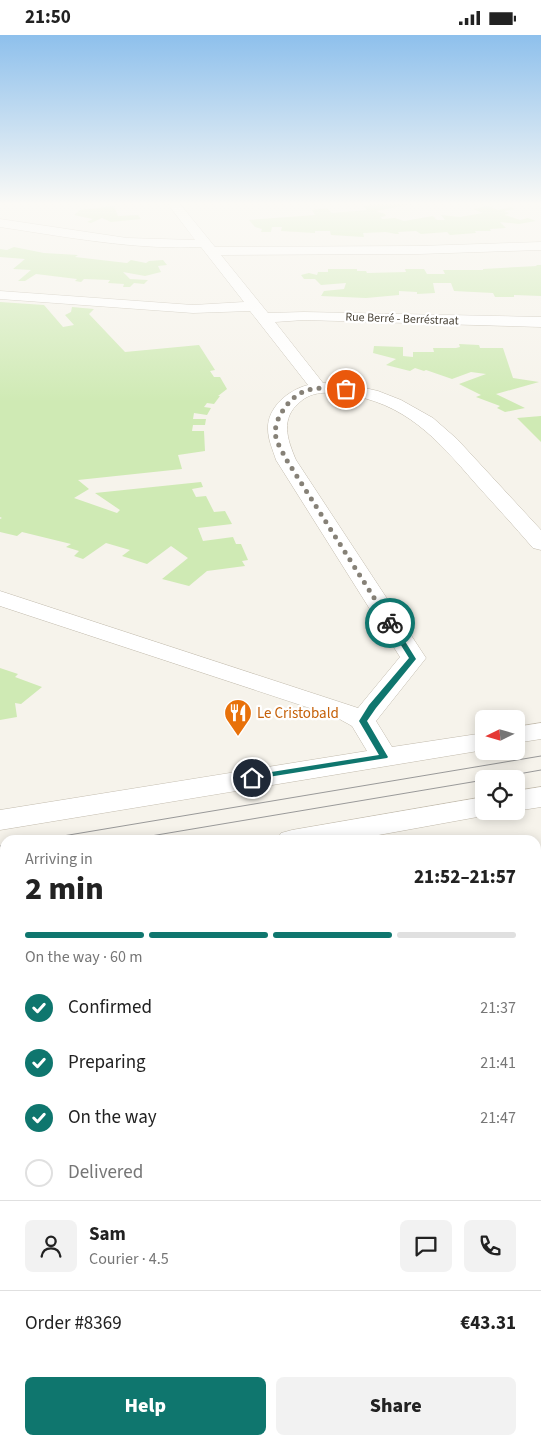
<!DOCTYPE html>
<meta charset="utf-8">
<style>
body{margin:0;font-family:"Source Sans 3",sans-serif;background:#f2f2f2;color:#222;height:100vh;display:flex;flex-direction:column;font-size:19px;white-space:nowrap}
*{box-sizing:border-box;margin:0}
p{font-size:16px;color:#767676}
.icon{flex:none;width:28px;height:28px;fill:none;stroke:currentColor;stroke-width:2;stroke-linecap:round;stroke-linejoin:round}
.map{position:relative;flex:1;overflow:hidden}
.panel{position:absolute;left:0px;top:800px;width:541px;height:610px;display:flex;flex-direction:column;background:#fff;border-radius:15px 15px 0 0;box-shadow:0 2px 12px #0003}
.panel>*{flex:none}
.needle{width:32px;rotate:265deg}
.buttons{position:absolute;left:475px;top:675px;display:grid;gap:10px}
.buttons a{display:grid;place-items:center;width:50px;height:50px;border-radius:8px;background:#fff;box-shadow:0 2px 12px #0003;font-size:25px}
.pin{position:absolute;display:grid;place-items:center;width:42px;height:42px;color:#fff;margin:-21px;border:2px solid #fff;border-radius:50%;box-shadow:0 1px 5px #0007}
.courier{position:absolute;display:grid;place-items:center;width:50px;height:50px;margin:-25px;border:4px solid #0f766e;border-radius:50%;background:#fff;color:#222;box-shadow:0 1px 6px #0007}
.headline em{font-style:normal;font-weight:800}
.headline div{display:flex;flex-direction:column-reverse}
.headline{display:flex;align-items:center;justify-content:space-between;height:85px;padding:0 25px}
h1{font-size:32px;font-weight:800;line-height:38px}
.bar{display:grid;grid-template-columns:repeat(4,1fr);gap:8px 5px;align-content:center;height:60px;padding:0 25px}
.bar i{height:6px;border-radius:4px;background:#e0e0e0}
.bar .selected{background:#0f766e}
.bar p{grid-column:span 4}
.line{display:flex;align-items:center;gap:12px;padding:0 25px;border-top:1px solid #e0e0e0}
.line div{flex:1}
.round{display:grid;place-items:center;flex:none;width:52px;height:52px;border-radius:8px;background:#f2f2f2}
ol{padding:0 25px;list-style:none}
li{display:flex;align-items:center;gap:15px;height:55px}
li p{margin-inline-start:auto}
li .icon{padding:5px;border-radius:50%;background:#0f766e;color:#fff;stroke-width:4}
li:last-child{color:#767676}
li i{width:28px;height:28px;border:2px solid #e0e0e0;border-radius:50%}
.cta{display:flex;gap:10px;margin-top:auto;padding:10px 25px}
.cta a{flex:1;height:58px;border-radius:8px;background:#0f766e;color:#fff;font-size:20px;font-weight:800;line-height:58px;text-align:center}
.cta a+a{background:#f2f2f2;color:#222}
.status{display:flex;justify-content:space-between;align-items:center;height:35px;padding:0 25px;background:#fff;direction:ltr}
.status svg{height:14px;fill:currentColor}
.map>svg:first-child{display:block}
.green{fill:#cfeab4}
.lines{fill:none;stroke-linecap:round;stroke-linejoin:round}
.minor-casing{stroke:#c2bbad;stroke-width:1}
.minor{fill:#fff;fill-rule:evenodd}
.tram{stroke:#999;stroke-width:1}
.route{fill:#0f766e}
.done{stroke:#868177;stroke-width:5;stroke-dasharray:0 9}
.labels{text-anchor:middle;dominant-baseline:central;stroke-width:4.5;stroke-linejoin:round;paint-order:stroke}
.far-street-label{font-size:12px;fill:#4a4438;stroke:#fff}
.food-label{font-size:15px;fill:#c56008;stroke:#fff;text-anchor:start}
</style>
<div class="status"><b>21:50</b><svg viewBox="0 0 49 12"><path d="M0 12V9h3v3zM5 12V6h3v6zM10 12V3h3v9zM15 12V0h3v12zM26 1h20v11H26zM47 4h2v5h-2z"/></svg></div>
<div class="map">
<svg width="541" height="1410" viewBox="0 0 541 1410">
<rect width="100%" height="100%" fill="#f6f3eb"/>
<g class="green">
<polygon points="375,169 412,169 376,176 385,179 386,181 381,182 382,184 395,183 404,186 433,181 437,185 445,185 441,180 460,182 483,178 473,174 488,171 498,175 511,172 515,174 504,176 509,178 505,180 520,185 528,183 536,186 519,189 500,187 506,193 490,194 491,196 475,196 476,198 450,200 447,197 421,199 416,196 398,197 399,199 396,199 386,197 363,198 364,202 331,200 330,196 315,196 315,198 281,196 282,192 272,192 271,197 261,197 262,194 255,192 249,185 315,180 312,175 327,173 332,178 367,175 363,171"/>
<polygon points="114,171 118,181 138,180 141,184 111,187 102,183 91,188 87,187 93,184 74,180 80,175"/>
<polygon points="14,212 44,218 78,220 75,222 127,228 131,225 146,228 149,226 163,225 167,230 158,231 161,237 145,241 123,237 130,244 148,245 144,249 134,248 130,252 123,252 124,249 108,248 110,245 84,244 81,247 75,246 77,244 36,239 25,246 18,246 31,235 13,234 25,224 0,222 0,214 7,215"/>
<polygon points="536,230 541,230 541,261 514,260 514,262 495,262 493,258 454,256 451,248 433,248 435,258 417,259 417,257 399,256 399,260 366,263 321,261 324,256 344,254 346,248 321,250 315,244 304,244 301,240 309,238 317,240 318,237 328,237 328,234 357,234 357,236 366,236 367,238 406,237 405,234 424,234 427,239 445,239 443,235 483,235 483,234 537,231"/>
<polygon points="0,267 44,270 63,292 74,290 65,280 71,277 72,272 94,274 89,279 125,317 199,310 215,335 210,336 214,342 220,342 227,354 218,361 220,361 214,369 207,368 204,372 211,373 207,380 194,378 193,384 206,384 205,390 193,390 192,396 204,396 205,416 178,420 182,434 78,445 89,454 74,463 117,478 120,475 95,458 201,447 203,452 192,454 196,462 206,461 214,477 225,476 232,489 198,493 203,506 233,502 236,509 241,509 248,525 242,526 245,531 207,536 189,551 162,544 188,523 171,511 147,529 122,521 130,515 106,508 83,524 74,521 79,516 66,512 71,509 22,497 17,501 0,497 0,484 2,483 0,482"/>
<polygon points="459,309 479,310 480,313 503,313 513,343 539,347 496,359 525,373 505,377 497,373 500,371 476,362 481,360 459,349 486,339 471,337 452,344 426,335 424,336 415,333 410,336 386,330 396,324 373,318 374,311 403,312 403,321 413,322 413,317 434,317 433,313 456,313 460,312"/>
<polygon points="541,381 541,407 517,383"/>
<polygon points="0,633 18,639 15,642 42,652 21,669 15,668 17,682 0,685"/>
<polygon points="541,885 541,976 536,978 536,886"/>
<polygon points="0,1030 5,1030 5,1304 0,1306"/>
</g>
<g class="lines">
<defs>
<g id="minor">
<path d="M168 169H180L215 212 419 211 541 207V215L419 219 221 220 268 278 304 277 541 282V292L304 285 275 287 323 348 347 349 378 356 401 365 433 383 457 404 541 495V515L533 513C514 491 494 469 475 448 437 404 405 367 343 359 328 357 312 356 300 367 280 383 287 404 296 425L426 623 376 686 392 712 484 698V715L0 795V775L367 716 352 691 334 681 0 571V556L358 673 400 622 276 425C273 415 268 405 268 394 267 373 288 355 308 350L250 276 193 278 0 264V256L193 270 244 267 201 212C133 215 67 202 0 192V184L127 203 195 205Z"/>
<polygon points="541,688 541,704 516,708 516,692"/>
<polygon points="541,752 541,772 516,776 516,756"/>
<polygon points="484,762 484,776 496,776 494,779 351,805 277,805 281,798 292,795"/>
<polygon points="5,844 5,866 0,867 0,845"/>
</g>
</defs>
<use href="#minor" class="minor-casing"/>
<use href="#minor" class="minor"/>
<g class="tram">
<polyline points="490,744 541,735"/>
<polyline points="39,805 541,721"/>
<polyline points="127,805 484,745"/>
<polyline points="0,811 5,811"/>
<polyline points="0,826 5,826"/>
</g>
</g>
<linearGradient id="sky" x2="0" y2="1"><stop stop-color="#8ec0ec"/><stop offset="0.46" stop-color="#fbfaf6"/><stop offset="1" stop-color="#fbfaf6" stop-opacity="0"/></linearGradient>
<rect width="541" height="367" fill="url(#sky)"/>
<polygon class="route" points="388,587 393,587 416,624 376,673 367,686 388,722 387,723 249,745 248,743 252,740 379,720 359,686 369,670 409,623 387,588"/>
<g class="lines">
<path class="done" d="M346 354C317 352 299 350 282 377 277 385 274 393 276 403 278 410 283 418 286 424L390 588"/>
</g>
<defs>
<symbol id="restaurant-pin" viewBox="-11 -11 22 30"><path d="M0 17L-7.5 6A9.5 9.5 0 1 1 7.5 6Z" fill="#e8710a" stroke="#fff"/><path d="M-5-6h1v4h1v-4h1v4h1v-4h1v5L-1.5 .5V6h-2V.5L-5-1ZM5-6V6H3V1.5H1.5Q1.5-4 5-6Z" fill="#fff"/></symbol>
</defs>
<g fill-rule="evenodd">
<use href="#restaurant-pin" x="222" y="662" width="32" height="43"/>
</g>
<g class="labels">
<g class="far-street-label">
<text transform="translate(402 284) rotate(2)">Rue Berré - Berréstraat</text>
</g>
<g class="food-label">
<text x="257" y="678">Le Cristobald</text>
</g>
</g>
</svg>
<div class="buttons">
<a><svg class="needle" viewBox="-14 -14 28 28"><path d="M0-13l5 13h-10z" fill="#e53935"/><path d="M0 13l5-13h-10z" fill="#767676"/></svg></a>
<a><svg class="icon" aria-label="locate" viewBox="0 0 24 24"><circle cx="12" cy="12" r="6"/><path d="M12 2v4M12 18v4M2 12h4M18 12h4"/></svg></a>
</div>
<div class="pin" style="left:346px;top:354px;background:#ea580c"><svg class="icon" aria-label="bag" viewBox="0 0 24 24"><path d="M5 8h14l-1 12H6zM9 8a3 3 0 0 1 6 0"/></svg></div>
<div class="pin" style="left:252px;top:743px;background:#1f2937"><svg class="icon" aria-label="home" viewBox="0 0 24 24"><path d="M3 11l9-7 9 7M6 9v11h12V9"/></svg></div>
<div class="courier" style="left:390px;top:588px"><svg class="icon" aria-label="bike" viewBox="0 0 24 24"><circle cx="6" cy="16" r="4"/><circle cx="18" cy="16" r="4"/><path d="M6 16l4-8h5l3 8M10 8l3 8H6M13 5h3"/></svg></div>
<section class="panel">
<div class="headline"><div><h1>2 min</h1><p>Arriving in</p></div><em>21:52–21:57</em></div>
<div class="bar"><i class="selected"></i><i class="selected"></i><i class="selected"></i><i></i><p>On the way · 60 m</p></div>
<ol>
<li><svg class="icon" aria-label="check" viewBox="0 0 24 24"><path d="M5 12l5 5 9-10"/></svg>Confirmed<p>21:37</p></li>
<li><svg class="icon" aria-label="check" viewBox="0 0 24 24"><path d="M5 12l5 5 9-10"/></svg>Preparing<p>21:41</p></li>
<li><svg class="icon" aria-label="check" viewBox="0 0 24 24"><path d="M5 12l5 5 9-10"/></svg>On the way<p>21:47</p></li>
<li><i></i>Delivered</li>
</ol>
<div class="line" style="height:90px"><a class="round"><svg class="icon" aria-label="person" viewBox="0 0 24 24"><circle cx="12" cy="8" r="4"/><path d="M4 21q1-7 8-7t8 7"/></svg></a><div><b>Sam</b><p>Courier · 4.5</p></div><a class="round"><svg class="icon" aria-label="chat" viewBox="0 0 24 24"><path d="M4 5h16v11H9l-5 4z"/></svg></a><a class="round"><svg class="icon" aria-label="phone" viewBox="0 0 24 24"><path d="M5 4h4l2 5-3 2q2 4 5 5l2-3 5 2v4C11 20 4 13 5 4z"/></svg></a></div>
<div class="line" style="height:65px"><div>Order #8369</div><b>€43.31</b></div>
<div class="cta"><a>Help</a><a>Share</a></div>
</section>
</div>
